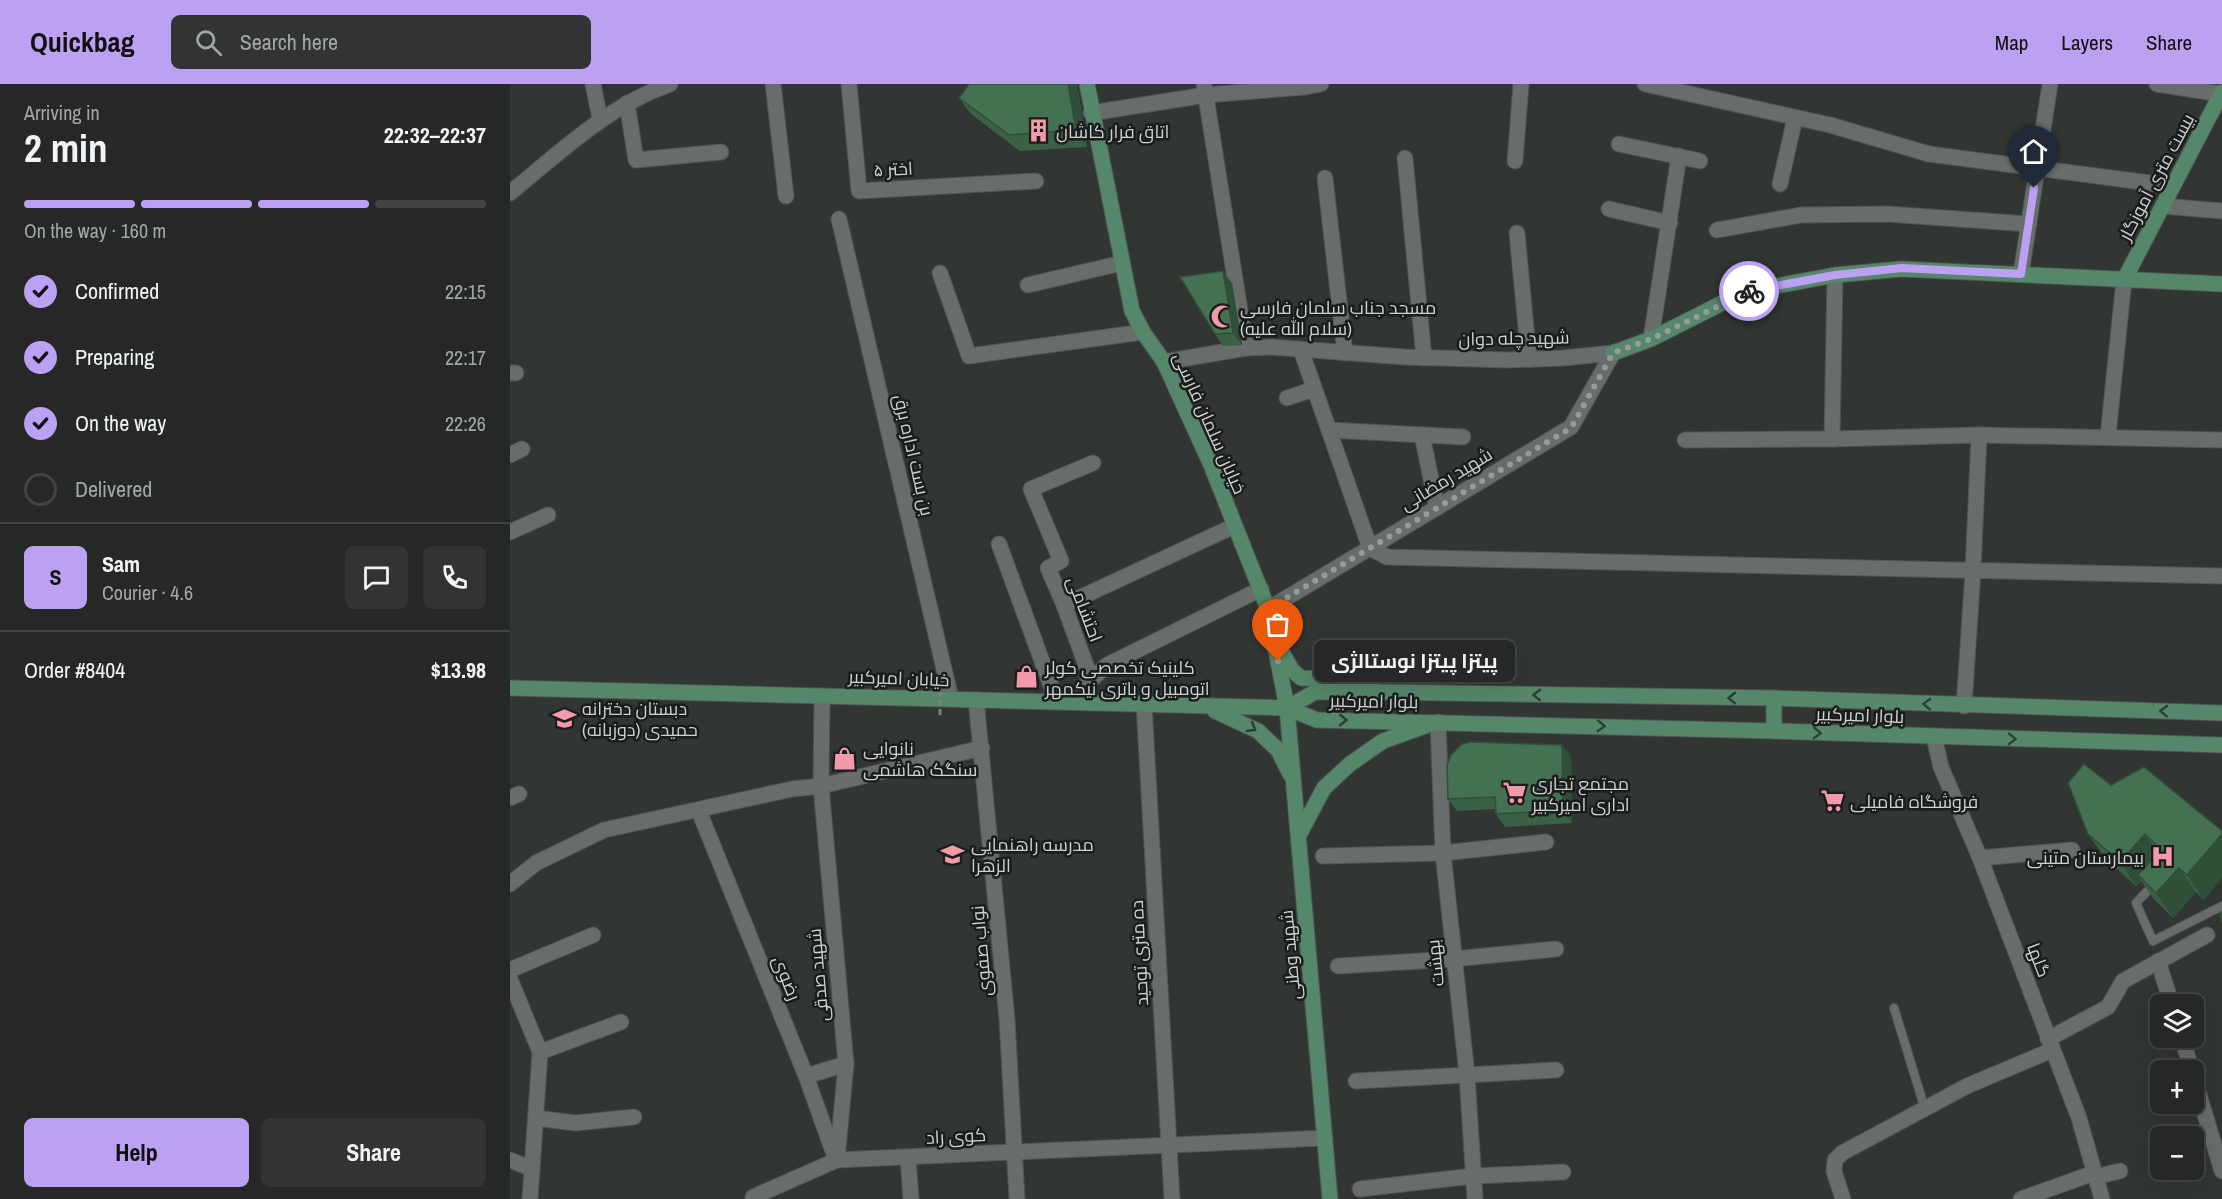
<!DOCTYPE html>
<meta charset="utf-8">
<style>
body{margin:0;font-family:"Archivo Narrow",Cairo,sans-serif;background:#313432;color:#f1f3f6;height:100vh;display:flex;flex-direction:column;font-size:22px;white-space:nowrap}
*{box-sizing:border-box;margin:0}
p{font-size:20px;color:#a3a6a7}
.icon{flex:none;width:33px;height:33px;fill:none;stroke:currentColor;stroke-width:2;stroke-linecap:round;stroke-linejoin:round}
.map{position:relative;flex:1;overflow:hidden}
.drawer{display:flex;flex-direction:column;background:#252826;width:510px}
.drawer>*{flex:none}
.buttons{position:absolute;left:1640px;top:910px;display:grid;gap:12px}
.buttons a{display:grid;place-items:center;width:54px;height:54px;border-radius:9px;background:#252826;box-shadow:0 6px 24px #0002,0 0 0 2px #424443;font-size:30px}
.pin{position:absolute;display:grid;place-items:center;width:51px;height:51px;color:#fff;margin:-62px -26px;border-radius:50% 50% 50% 0;rotate:-45deg;box-shadow:0 0 6px #0007}
.pin .icon{rotate:45deg}
.courier{position:absolute;display:grid;place-items:center;width:60px;height:60px;margin:-30px;border:4px solid #bca0f2;border-radius:50%;background:#fff;color:#222;box-shadow:0 2px 8px #0007}
.bubble{position:absolute;height:42px;border-radius:9px;background:#252826;box-shadow:0 6px 24px #0002,0 0 0 2px #424443;font-size:20px;font-weight:700;line-height:42px;text-align:center}
.summary em{font-style:normal;font-weight:700}
.summary div{display:flex;flex-direction:column-reverse}
.summary{display:flex;align-items:center;justify-content:space-between;height:102px;padding:0 24px}
h1{font-size:39px;font-weight:700;line-height:45px}
.bar{display:grid;grid-template-columns:repeat(4,1fr);gap:9px 6px;align-content:center;height:72px;padding:0 24px}
.bar i{height:8px;border-radius:4px;background:#424443}
.bar .active{background:#bca0f2}
.bar p{grid-column:span 4}
.line{display:flex;align-items:center;gap:15px;padding:0 24px;border-top:2px solid #424443}
.line div{flex:1}
.round{display:grid;place-items:center;flex:none;width:63px;height:63px;border-radius:9px;background:#313432}
ol{padding:0 24px;list-style:none}
li{display:flex;align-items:center;gap:18px;height:66px}
li p{margin-inline-start:auto}
li .icon{padding:6px;border-radius:50%;background:#bca0f2;color:#111;stroke-width:4}
li:last-child{color:#a3a6a7}
li i{width:33px;height:33px;border:3px solid #424443;border-radius:50%}
.cta{display:flex;gap:12px;margin-top:auto;padding:12px 24px}
.cta a{flex:1;height:69px;border-radius:9px;background:#bca0f2;color:#111;font-size:24px;font-weight:700;line-height:69px;text-align:center}
.cta a+a{background:#313432;color:#f1f3f6}
header{display:flex;align-items:center;gap:36px;box-sizing:border-box;height:84px;padding:0 30px;background:#bca0f2;color:#111}
header strong{font-size:28px}
nav{display:flex;gap:33px;margin-inline-start:auto;font-size:21px}
.search{width:420px;height:54px;background:#313432;display:flex;align-items:center;gap:15px;box-sizing:border-box;padding:0 21px;border-radius:9px;color:#a3a6a7;font-size:22px}
main{display:flex;flex:1;min-height:0}
.map>svg:first-child{display:block}
.lines{fill:none;stroke-linecap:round;stroke-linejoin:round}
.lane-casing{stroke:#505451;stroke-width:10}
.street-casing{stroke:#505451;stroke-width:17}
.secondary-casing{stroke:#505451;stroke-width:17}
.lane{stroke:#676d69;stroke-width:8}
.street{stroke:#676d69;stroke-width:15}
.secondary{stroke:#55876a;stroke-width:15}
.path-bridge{stroke:#7c817d;stroke-width:3;stroke-dasharray:6 3;stroke-linecap:butt}
.wall{fill:#3a6146}
.shaded-wall{fill:#304f39}
.building{fill:#447151;stroke:#304f39;stroke-width:1.5}
.oneway{stroke:#2c3d33}
.done{stroke:#989c99;stroke-width:6;stroke-dasharray:0 10.8}
.route{stroke:#bca0f2;stroke-width:8}
.labels{text-anchor:middle;dominant-baseline:central;stroke-width:5;stroke-linejoin:round;paint-order:stroke}
.poi-label{font-size:18px;fill:#cfd3d0;stroke:#1a1d1b;text-anchor:start}
.street-label{font-size:18px;fill:#cfd3d0;stroke:#1a1d1b}
</style>
<header>
<strong>Quickbag</strong>
<div class="search"><svg class="icon" aria-label="search" viewBox="0 0 24 24"><circle cx="10" cy="10" r="6"/><path d="M15 15l6 6"/></svg>Search here</div>
<nav><a>Map</a><a>Layers</a><a>Share</a></nav>
</header>
<main>
<section class="drawer">
<div class="summary"><div><h1>2 min</h1><p>Arriving in</p></div><em>22:32–22:37</em></div>
<div class="bar"><i class="active"></i><i class="active"></i><i class="active"></i><i></i><p>On the way · 160 m</p></div>
<ol>
<li><svg class="icon" aria-label="check" viewBox="0 0 24 24"><path d="M5 12l5 5 9-10"/></svg>Confirmed<p>22:15</p></li>
<li><svg class="icon" aria-label="check" viewBox="0 0 24 24"><path d="M5 12l5 5 9-10"/></svg>Preparing<p>22:17</p></li>
<li><svg class="icon" aria-label="check" viewBox="0 0 24 24"><path d="M5 12l5 5 9-10"/></svg>On the way<p>22:26</p></li>
<li><i></i>Delivered</li>
</ol>
<div class="line" style="height:108px"><b class="round" style="background:#bca0f2;color:#111">S</b><div><b>Sam</b><p>Courier · 4.6</p></div><a class="round"><svg class="icon" aria-label="chat" viewBox="0 0 24 24"><path d="M4 5h16v11H9l-5 4z"/></svg></a><a class="round"><svg class="icon" aria-label="phone" viewBox="0 0 24 24"><path d="M5 4h4l2 5-3 2q2 4 5 5l2-3 5 2v4C11 20 4 13 5 4z"/></svg></a></div>
<div class="line" style="height:78px"><div>Order #8404</div><b>$13.98</b></div>
<div class="cta"><a>Help</a><a>Share</a></div>
</section>
<div class="map">
<svg width="1712" height="1115" viewBox="0 0 1712 1115">
<rect width="100%" height="100%" fill="#313632"/>
<g class="lines">
<defs>
<g id="lane">
<polyline points="1645,799 1626,819 1643,857 1712,822"/>
<polyline points="1384,924 1415,1025"/>
</g>
<g id="street">
<polyline points="83,0 90,35"/>
<polyline points="263,0 276,112"/>
<polyline points="339,0 349,107 526,97"/>
<polyline points="694,0 736,264"/>
<polyline points="1135,0 1320,41 1419,70 1663,102"/>
<polyline points="1647,0 1711,10"/>
<polyline points="117,19 126,76 211,68"/>
<polyline points="581,29 696,11 795,3 811,0"/>
<polyline points="1109,60 1190,77"/>
<polyline points="895,74 914,274"/>
<polyline points="1005,77 1011,0"/>
<polyline points="815,94 835,269"/>
<polyline points="1270,100 1285,34"/>
<path d="M0 109C50 68 98 22 160 0"/>
<polyline points="1653,122 1712,127"/>
<polyline points="1099,125 1160,139"/>
<polyline points="329,135 441,615"/>
<polyline points="1207,146 1291,131 1377,130 1519,140"/>
<polyline points="1007,149 1019,275"/>
<polyline points="430,189 459,272 633,248"/>
<polyline points="1511,190 1540,0"/>
<polyline points="518,201 612,179"/>
<polyline points="1141,255 1169,72"/>
<polyline points="791,266 860,464 877,473 1712,492"/>
<polyline points="654,278 736,264 761,263 895,273 998,276 1053,274 1103,269"/>
<polyline points="0,289 6,289"/>
<polyline points="777,314 804,305"/>
<polyline points="819,346 953,353"/>
<polyline points="912,351 927,424"/>
<polyline points="1598,352 1614,196"/>
<polyline points="1322,355 1325,191"/>
<polyline points="1175,356 1322,355 1469,351 1712,356"/>
<polyline points="0,371 12,365"/>
<polyline points="0,448 38,431"/>
<polyline points="489,460 547,618"/>
<polyline points="554,521 724,442"/>
<polyline points="758,525 1061,343 1103,269"/>
<polyline points="581,595 554,521 538,484 551,477 521,405 583,379"/>
<polyline points="312,612 311,702 336,980 327,1076"/>
<polyline points="466,616 497,935 507,1115"/>
<polyline points="557,618 597,581 751,505"/>
<polyline points="634,620 662,1115"/>
<polyline points="1454,622 1463,487 1469,351"/>
<polyline points="928,638 933,769 957,991 965,1115"/>
<polyline points="1424,653 1431,683 1470,774 1569,1034 1592,1115"/>
<polyline points="0,714 9,710"/>
<polyline points="189,727 296,992 325,1073"/>
<polyline points="813,772 933,769 1036,758"/>
<polyline points="1470,774 1562,766"/>
<polyline points="0,800 26,779 94,746 282,705 311,702 472,664"/>
<polyline points="1648,877 1662,921"/>
<polyline points="828,882 943,875 1046,865"/>
<polyline points="0,886 83,851"/>
<polyline points="0,895 30,968 20,1115"/>
<polyline points="1672,954 1682,987"/>
<polyline points="1538,955 1598,923 1613,897 1697,851"/>
<polyline points="30,968 111,938"/>
<polyline points="1683,991 1712,1087"/>
<polyline points="296,992 336,980"/>
<polyline points="846,997 1046,986"/>
<polyline points="26,1034 65,1039 124,1033"/>
<polyline points="398,1073 401,1115"/>
<polyline points="0,1076 22,1085"/>
<polyline points="1585,1093 1610,1087"/>
<polyline points="850,1105 963,1092 1053,1088"/>
<polyline points="243,1113 327,1076 815,1054"/>
<polyline points="1333,1115 1324,1087 1325,1076 1332,1069 1457,1002 1542,966"/>
<polyline points="1511,1115 1584,1089"/>
</g>
<g id="secondary">
<polyline points="577,0 622,227 633,248 654,278 701,381 758,525 777,624 820,1115"/>
<polyline points="1614,196 1712,8"/>
<polyline points="1103,269 1141,255 1234,208 1325,191 1391,185 1712,200"/>
<polyline points="771,567 782,586 791,594 845,595 867,608"/>
<polyline points="0,604 777,624 807,636 1264,647 1712,661"/>
<polyline points="1264,614 1264,647"/>
<polyline points="777,624 805,608 867,608 1264,614 1712,629"/>
<polyline points="705,627 748,647 768,666 780,690"/>
<polyline points="789,751 814,704 840,680 873,657 918,641"/>
</g>
</defs>
<use href="#lane" class="lane-casing"/>
<use href="#street" class="street-casing"/>
<use href="#secondary" class="secondary-casing"/>
<use href="#lane" class="lane"/>
<use href="#street" class="street"/>
<use href="#secondary" class="secondary"/>
<polyline class="path-bridge" points="430,631 430,600"/>
</g>
<g class="wall">
<polygon points="459,0 567,0 577,63 510,67 461,30 449,14"/>
<polygon points="722,199 732,261 713,262 705,250"/>
<polygon points="1061,673 1062,739 995,743 986,730 986,725 947,727 938,715"/>
<polygon points="1634,683 1694,816 1686,808 1663,834 1644,815 1631,797 1626,802 1595,774 1578,750 1601,701"/>
</g>
<g class="shaded-wall">
<polygon points="558,0 567,0 577,63 566,46"/>
<polygon points="713,187 722,199 732,261 723,249"/>
<polygon points="1052,661 1061,673 1062,739 1053,726"/>
<polygon points="1635,750 1652,774 1628,791 1631,797 1626,802 1610,778"/>
<polygon points="1712,750 1712,794 1694,816 1677,791"/>
<polygon points="1669,784 1686,808 1663,834 1646,809"/>
</g>
<g class="building">
<polygon points="459,0 558,0 566,46 499,51 449,14"/>
<polygon points="713,187 723,249 705,250 670,193"/>
<polygon points="960,658 1052,661 1053,726 986,730 985,713 938,715 937,681 941,671 952,660"/>
<polygon points="1574,680 1601,701 1634,683 1712,747 1712,750 1677,791 1669,784 1646,809 1628,791 1651,766 1635,750 1610,778 1578,750 1558,699"/>
<polygon points="1712,828 1712,839 1710,829"/>
</g>
<defs><path id="oneway-chevron" d="M-2-3.5L2.5 0L-2 3.5" fill="none" stroke-width="1.6" stroke-linecap="round" stroke-linejoin="round" transform="scale(1.5)"/></defs>
<g class="oneway">
<use href="#oneway-chevron" transform="translate(1027 611) rotate(-179)"/>
<use href="#oneway-chevron" transform="translate(1222 614) rotate(-179)"/>
<use href="#oneway-chevron" transform="translate(1417 620) rotate(-178)"/>
<use href="#oneway-chevron" transform="translate(1654 627) rotate(-178)"/>
<use href="#oneway-chevron" transform="translate(833 636) rotate(1)"/>
<use href="#oneway-chevron" transform="translate(1091 642) rotate(2)"/>
<use href="#oneway-chevron" transform="translate(742 644) rotate(30)"/>
<use href="#oneway-chevron" transform="translate(1307 649) rotate(2)"/>
<use href="#oneway-chevron" transform="translate(1502 655) rotate(2)"/>
</g>
<g class="lines">
<polyline class="done" points="768,577 758,525 1061,344 1103,269 1141,255 1239,207"/>
<polyline class="route" points="1239,207 1325,191 1392,184 1511,190 1524,104"/>
</g>
<defs>
<symbol id="building-bare" viewBox="-9 -9 18 18"><path d="M-4-6H4V6H1V3H-1V6H-4ZM-2.5-4.3h1.7v1.8h-1.7ZM.8-4.3h1.7v1.8H.8ZM-2.5-1h1.7V.8h-1.7ZM.8-1h1.7V.8H.8Z" fill="#f39aaa" stroke="#1a1d1b" stroke-width="2.5" paint-order="stroke"/></symbol>
<symbol id="mosque-bare" viewBox="-9 -9 18 18"><path d="M3.5-4.9A6 6 0 1 0 3.5 4.9A5 5 0 1 1 3.5-4.9Z" fill="#f39aaa" stroke="#1a1d1b" stroke-width="2.5" paint-order="stroke"/></symbol>
<symbol id="shop-bare" viewBox="-9 -9 18 18"><path d="M-5-2.5h2.3a2.7 3.5 0 0 1 5.4 0H5L5.5 6h-11ZM-1.5-2.5h3a1.5 2.3 0 0 0-3 0Z" fill="#f39aaa" stroke="#1a1d1b" stroke-width="2.5" paint-order="stroke"/></symbol>
<symbol id="school-bare" viewBox="-9 -9 18 18"><path d="M0-5L7-2L0 1L-7-2ZM-4 1L0 2.5L4 1V4Q0 6-4 4Z" fill="#f39aaa" stroke="#1a1d1b" stroke-width="2.5" paint-order="stroke"/></symbol>
<symbol id="supermarket-bare" viewBox="-9 -9 18 18"><path d="M-6-5.5h2.5l.6 2H6L4.5 2H-2.5L-4.4-4H-6ZM-1.5 3.2a1.3 1.3 0 1 0 .1 0ZM3 3.2a1.3 1.3 0 1 0 .1 0Z" fill="#f39aaa" stroke="#1a1d1b" stroke-width="2.5" paint-order="stroke"/></symbol>
<symbol id="hospital-bare" viewBox="-9 -9 18 18"><path d="M-5-5h3v3.5h4V-5h3V5h-3V1.5h-4V5h-3Z" fill="#f39aaa" stroke="#1a1d1b" stroke-width="2.5" paint-order="stroke"/></symbol>
</defs>
<g fill-rule="evenodd">
<use href="#building-bare" x="512" y="30" width="33" height="33"/>
<use href="#mosque-bare" x="696" y="216" width="33" height="33"/>
<use href="#shop-bare" x="500" y="576" width="33" height="33"/>
<use href="#school-bare" x="38" y="618" width="33" height="33"/>
<use href="#shop-bare" x="318" y="658" width="33" height="33"/>
<use href="#supermarket-bare" x="988" y="692" width="33" height="33"/>
<use href="#supermarket-bare" x="1306" y="700" width="33" height="33"/>
<use href="#school-bare" x="426" y="754" width="33" height="33"/>
<use href="#hospital-bare" x="1636" y="756" width="33" height="33"/>
</g>
<g class="labels">
<g class="poi-label">
<text x="546" y="47">اتاق فرار کاشان</text>
<text x="730" y="223">مسجد جناب سلمان فارسی<tspan x="730" dy="21">(سلام الله علیه)</tspan></text>
<text x="535" y="583">کلینیک تخصصی کولر<tspan x="535" dy="21">اتومبیل و باتری نیکمهر</tspan></text>
<text x="72" y="624">دبستان دخترانه<tspan x="72" dy="21">حمیدی (دوزبانه)</tspan></text>
<text x="353" y="664">نانوایی<tspan x="353" dy="21">سنگک هاشمی</tspan></text>
<text x="1022" y="699">مجتمع تجاری<tspan x="1022" dy="21">اداری امیرکبیر</tspan></text>
<text x="1340" y="717">فروشگاه فامیلی</text>
<text x="461" y="760">مدرسه راهنمایی<tspan x="461" dy="21">الزهرا</tspan></text>
<text x="1634" y="773" text-anchor="end">بیمارستان متینی</text>
</g>
<g class="street-label">
<text transform="translate(383 85) rotate(-3)">اختر ۵</text>
<text transform="translate(1646 93) rotate(-62)">بیست متری آموزگار</text>
<text transform="translate(1004 254) rotate(-1)">شهید چله دوان</text>
<text transform="translate(700 339) rotate(66)">خیابان سلمان فارسی</text>
<text transform="translate(404 371) rotate(77)">بن بست اداره برق</text>
<text transform="translate(936 395) rotate(-31)">شهید رمضانی</text>
<text transform="translate(575 525) rotate(69)">احتشامی</text>
<text transform="translate(389 594) rotate(2)">خیابان امیرکبیر</text>
<text transform="translate(864 617) rotate(1)">بلوار امیرکبیر</text>
<text transform="translate(1350 631) rotate(2)">بلوار امیرکبیر</text>
<text transform="translate(471 867) rotate(-95)">نواب صفوی</text>
<text transform="translate(629 869) rotate(-93)">ده متری توحید</text>
<text transform="translate(780 871) rotate(-95)">شهید وطنی</text>
<text transform="translate(1529 876) rotate(69)">گلها</text>
<text transform="translate(925 879) rotate(-96)">بهشت</text>
<text transform="translate(308 891) rotate(-95)">شهید صدقی</text>
<text transform="translate(277 894) rotate(68)">رضوی</text>
<text transform="translate(446 1052) rotate(-3)">کوی راد</text>
</g>
</g>
</svg>
<div class="buttons">
<a><svg class="icon" aria-label="layers" viewBox="0 0 24 24"><path d="M12 4l9 5-9 5-9-5zM3 14l9 5 9-5"/></svg></a>
<a>+</a>
<a>−</a>
</div>
<div class="pin" style="left:768px;top:577px;background:#ea580c"><svg class="icon" aria-label="bag" viewBox="0 0 24 24"><path d="M5 8h14l-1 12H6zM9 8a3 3 0 0 1 6 0"/></svg></div>
<div class="pin" style="left:1524px;top:104px;background:#1f2937"><svg class="icon" aria-label="home" viewBox="0 0 24 24"><path d="M3 11l9-7 9 7M6 9v11h12V9"/></svg></div>
<div class="courier" style="left:1239px;top:207px"><svg class="icon" aria-label="bike" viewBox="0 0 24 24"><circle cx="6" cy="16" r="4"/><circle cx="18" cy="16" r="4"/><path d="M6 16l4-8h5l3 8M10 8l3 8H6M13 5h3"/></svg></div>
<div class="bubble" style="left:804px;top:556px;width:201px">پیتزا پیتزا نوستالژی</div>
</div>
</main>
